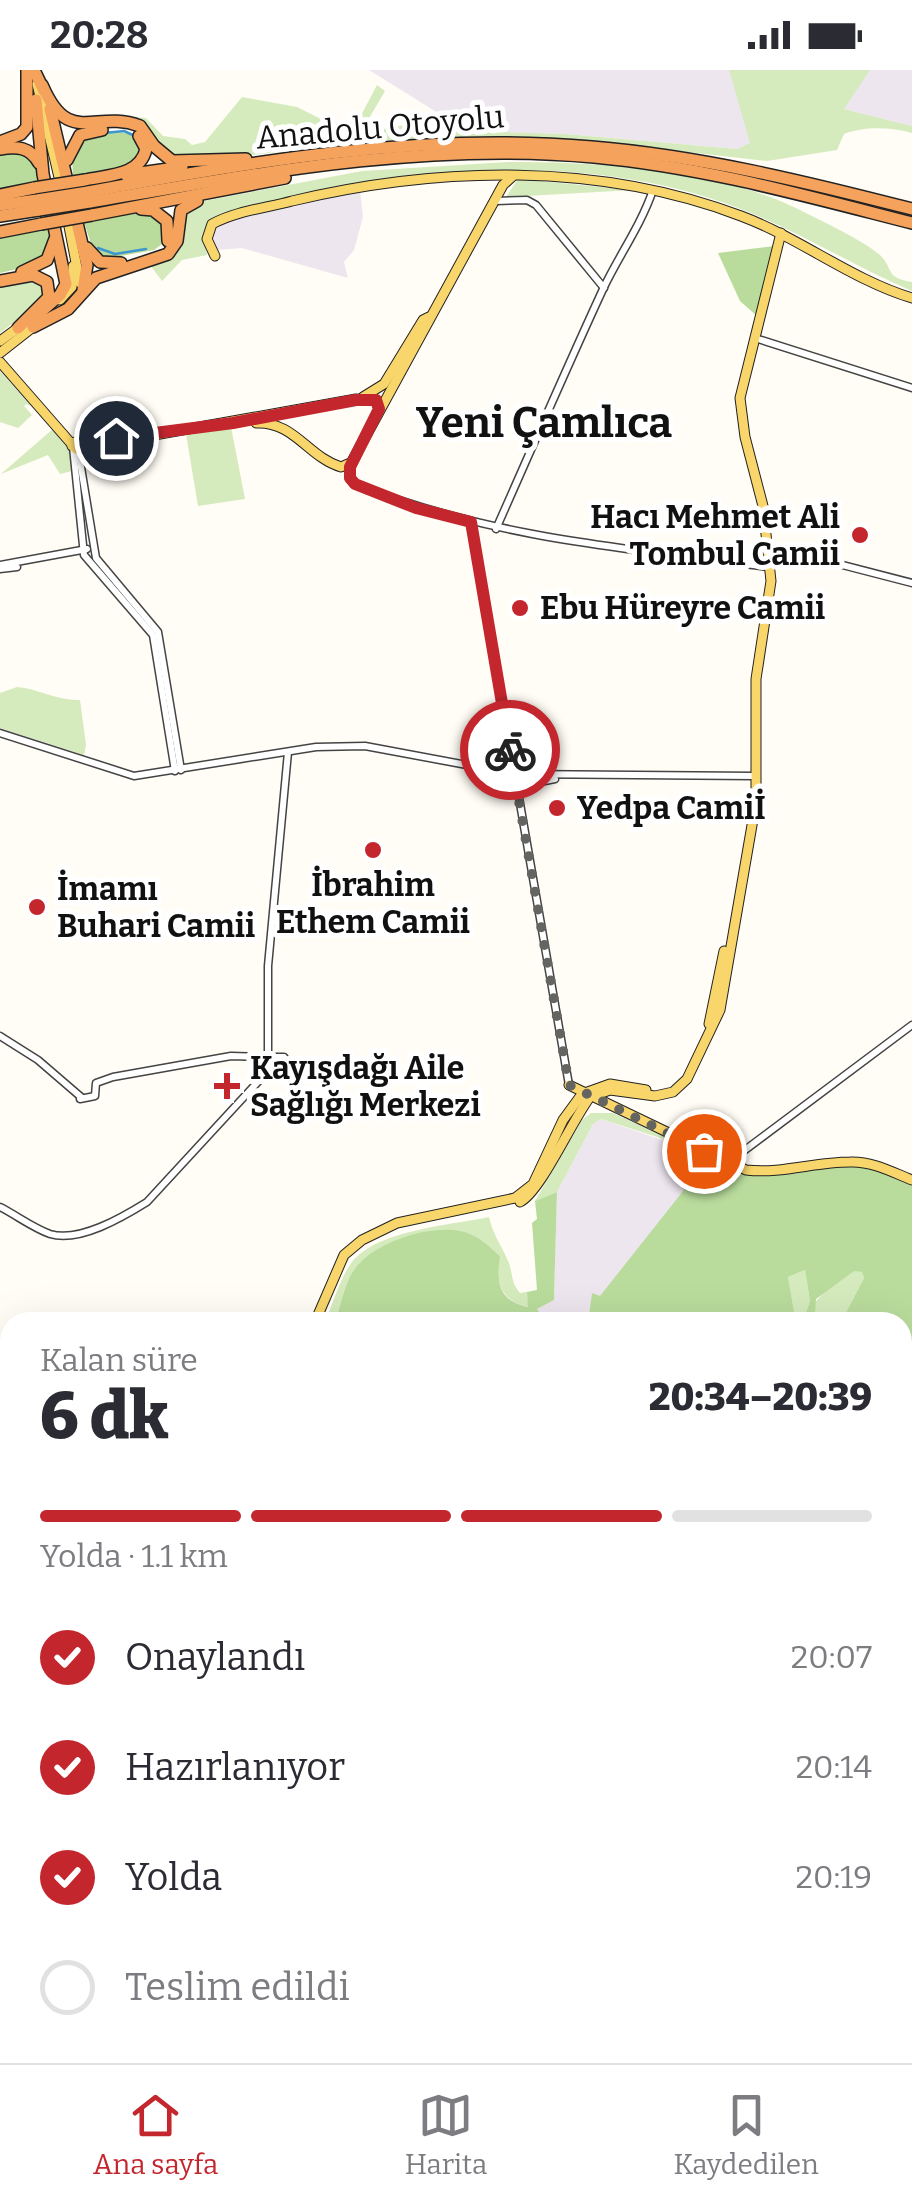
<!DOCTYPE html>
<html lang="tr">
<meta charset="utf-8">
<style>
body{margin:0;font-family:Bitter,serif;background:#f2f2f3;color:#2b2b33;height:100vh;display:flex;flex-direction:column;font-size:38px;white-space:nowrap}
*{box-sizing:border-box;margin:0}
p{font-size:32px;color:#7c7c81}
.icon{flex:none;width:55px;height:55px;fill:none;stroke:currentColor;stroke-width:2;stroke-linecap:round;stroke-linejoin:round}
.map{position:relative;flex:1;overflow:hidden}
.side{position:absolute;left:0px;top:1242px;width:912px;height:752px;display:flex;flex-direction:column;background:#fff;border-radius:30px 30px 0 0;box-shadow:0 10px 40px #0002}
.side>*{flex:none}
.pin{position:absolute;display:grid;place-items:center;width:85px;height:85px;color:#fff;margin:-42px;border:5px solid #fff;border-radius:50%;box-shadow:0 2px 10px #0007}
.courier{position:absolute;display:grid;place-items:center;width:100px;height:100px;margin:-50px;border:8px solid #c4262e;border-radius:50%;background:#fff;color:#222;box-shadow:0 2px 12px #0007}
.summary em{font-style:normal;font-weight:800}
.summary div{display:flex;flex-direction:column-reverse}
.summary{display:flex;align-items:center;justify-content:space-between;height:170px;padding:0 40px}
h1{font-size:65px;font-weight:800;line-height:75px}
.bar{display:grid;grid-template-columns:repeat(4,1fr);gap:15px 10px;align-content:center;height:120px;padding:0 40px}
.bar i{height:12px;border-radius:8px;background:#e1e1e2}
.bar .current{background:#c4262e}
.bar p{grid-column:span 4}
ol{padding:0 40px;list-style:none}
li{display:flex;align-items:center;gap:30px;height:110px}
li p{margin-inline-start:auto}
li .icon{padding:10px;border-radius:50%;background:#c4262e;color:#fff;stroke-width:4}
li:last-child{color:#7c7c81}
li i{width:55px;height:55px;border:5px solid #e1e1e2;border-radius:50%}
.status{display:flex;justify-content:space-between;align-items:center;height:70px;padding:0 50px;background:#fff;direction:ltr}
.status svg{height:28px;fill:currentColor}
.dock{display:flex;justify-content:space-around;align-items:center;height:140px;border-top:2px solid #e1e1e2;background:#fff;font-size:28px;color:#7c7c81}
.dock a{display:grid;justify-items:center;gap:5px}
.dock .current{color:#c4262e}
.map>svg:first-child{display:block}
.industrial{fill:#eee6ef}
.green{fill:#d5ebbd}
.forest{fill:#b9dc9c}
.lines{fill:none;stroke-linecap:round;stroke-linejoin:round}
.stream{stroke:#3f96cf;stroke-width:2.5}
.minor-casing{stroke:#444;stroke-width:9}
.major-casing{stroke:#222;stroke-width:11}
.highway-casing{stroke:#222;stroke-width:14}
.minor{stroke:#fff;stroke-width:6}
.major{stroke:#f9d66b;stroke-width:9}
.highway{stroke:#f5a25d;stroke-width:11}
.highway-bridge-casing{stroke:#222;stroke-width:14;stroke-linecap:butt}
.highway-bridge{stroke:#f5a25d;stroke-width:11}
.done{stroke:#646461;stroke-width:10;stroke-dasharray:0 18}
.route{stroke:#c4262e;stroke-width:12}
.poi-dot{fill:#c4262e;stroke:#fff;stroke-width:4}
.labels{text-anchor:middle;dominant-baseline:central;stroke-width:10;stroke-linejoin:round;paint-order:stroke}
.street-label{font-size:32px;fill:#111;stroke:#fff}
.poi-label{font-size:32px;font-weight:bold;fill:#111;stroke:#fff;text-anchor:start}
.district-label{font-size:42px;font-weight:bold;fill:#111;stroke:#fff}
</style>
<div class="status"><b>20:28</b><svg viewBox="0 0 49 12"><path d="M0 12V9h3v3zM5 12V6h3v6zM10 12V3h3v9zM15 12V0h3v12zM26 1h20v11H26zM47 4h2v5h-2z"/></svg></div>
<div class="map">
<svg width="912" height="1993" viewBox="0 0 912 1993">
<rect width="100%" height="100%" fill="#fffdf5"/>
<g class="industrial">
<polygon points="369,0 912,0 912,56 844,39 737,79 566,64 467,61"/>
<polygon points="360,120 363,147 354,180 344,192 348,208 242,178 217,180 212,175 211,162 218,153"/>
<polygon points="601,1049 700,1083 683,1121 600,1227 592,1224 588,1252 546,1252 537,1239 554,1230 557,1122 593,1054"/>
</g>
<g class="green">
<path d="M729 0H870L844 39 912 56V63C892 57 864 56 844 64L837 80 767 91 573 69 461 67 372 71 244 86 173 87 123 46 146 48 163 66 185 69 192 75 205 72 242 27 297 37 327 52 358 51 377 15 385 21 364 57 366 62C398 58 439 43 467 61L566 64 737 79 750 73Z"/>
<path d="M508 92C599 92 717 98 800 140 821 151 863 170 880 185 894 199 885 208 912 212V221C851 195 796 159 733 136 559 73 383 105 210 151L203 164 207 185 182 190 162 211 150 195C203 170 167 160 194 133L362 101Z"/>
<polygon points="518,109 634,120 506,127"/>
<polygon points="34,207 47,219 42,231 0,263 0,214"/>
<polygon points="0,301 31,336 40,341 27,334 24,336 32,345 18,358 0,352"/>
<polygon points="231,357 245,429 198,436 186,364"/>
<polygon points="54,358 68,377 72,401 60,404 48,385 1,404"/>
<path d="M17 617C39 619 58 631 80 630L86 675 84 685 0 658V623Z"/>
<polygon points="591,1043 613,1043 682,1075 601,1049 593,1054 557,1122 535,1131 582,1050"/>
<path d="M489 1147C493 1165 502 1176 509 1193 513 1205 511 1213 520 1223L527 1222 529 1237C500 1230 496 1214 499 1185 466 1155 426 1158 386 1176L334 1252H325C333 1234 339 1211 350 1195 373 1160 452 1155 489 1147Z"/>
<path d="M805 1200 810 1231 803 1249C817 1228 831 1213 853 1200L862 1202 864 1208 841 1252H796L788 1207Z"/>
</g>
<g class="forest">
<path d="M117 62C133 63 138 67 141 83L128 97 73 108 72 83 87 66Z"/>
<polygon points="20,80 35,93 41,113 0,118 0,82"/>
<polygon points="135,142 161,147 166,170 162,174 154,180 104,189 93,180 84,152"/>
<polygon points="50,157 50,182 30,196 0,203 0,164"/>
<polygon points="775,176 758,247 740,231 718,183"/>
<path d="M700 1083C763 1124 790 1091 852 1095 873 1096 893 1106 912 1115V1993H254L258 1985H902V1252H841L864 1208 862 1202 854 1201 816 1229 815 1243 803 1250 810 1231 805 1200 788 1207 796 1252H588L592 1223 600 1226 683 1121Z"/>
<path d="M557 1122 554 1230 537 1239 546 1252H334C343 1234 344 1210 358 1195 379 1171 429 1155 460 1161 476 1164 488 1175 500 1186 496 1213 499 1231 528 1237L527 1222 537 1220 532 1153 537 1149 535 1131Z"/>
<polygon points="0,1724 10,1728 10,1963 0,1954"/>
<polygon points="34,1985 252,1985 248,1993 43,1993"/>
</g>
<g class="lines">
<g class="stream">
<polyline points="104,63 124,61 135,66"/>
<polyline points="98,178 115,184 146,179"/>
</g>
<defs>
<g id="minor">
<polyline points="496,131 527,130 536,135 604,218"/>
<polyline points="755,268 912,318"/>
<polyline points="73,377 84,485 153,565 175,701"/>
<polyline points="78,379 96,488 158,562 181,700"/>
<path d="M355 414C487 467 628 479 769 497"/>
<polyline points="471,452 569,1015"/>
<path d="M496 459C532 378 567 297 604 217 620 184 641 155 653 120"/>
<polyline points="769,476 912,513"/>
<polyline points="0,495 87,479"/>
<polyline points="0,499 17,497"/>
<polyline points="0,663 134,706 316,677 365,676 515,704 755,706"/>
<polyline points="519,725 524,715 555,709"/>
<polyline points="0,966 38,990 81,1027"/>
<polyline points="267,1002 263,997 268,987 268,896 288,682"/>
<polyline points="267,1002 283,1004 289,995 284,987 268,987"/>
<polyline points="80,1029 95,1026 96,1013 113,1007 231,986 266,987"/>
<polyline points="729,1092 912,955"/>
<path d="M0 1137C16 1145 33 1158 50 1164 79 1173 123 1147 147 1132L267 1002"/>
</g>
<g id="major">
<polyline points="37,14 61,116"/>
<polyline points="64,131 80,213"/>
<path d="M215 186 207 169 212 154C236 141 266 138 292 131 439 96 599 92 741 146 800 168 852 210 912 228"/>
<polyline points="60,230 72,217 73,196"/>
<polyline points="0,271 22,255"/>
<polyline points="0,283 37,254"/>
<polyline points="0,292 76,379 356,329 376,330 379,339"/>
<polyline points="363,327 384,314 423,250 429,247"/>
<path d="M256 353C294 351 308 387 341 397L350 393"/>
<polyline points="72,376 75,372 99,370"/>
<polyline points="355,414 350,408 349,397 503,115 513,106"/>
<polyline points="709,954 724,881"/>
<path d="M569 1015 746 1100C782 1104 814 1092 850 1092 872 1091 892 1102 912 1110"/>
<polyline points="590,1027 610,1020 655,1026 673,1022 687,1009 720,940 756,732 756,609 771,511 763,436 745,367 740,328 781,163"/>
<path d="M520 1132C541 1121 571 1052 590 1027"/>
<polyline points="315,1252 344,1185 362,1170 397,1153 515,1128 533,1114 563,1050 582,1024 610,1014 646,1020"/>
<polyline points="0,1406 10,1409"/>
<polyline points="0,1414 10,1418"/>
</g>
<g id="highway">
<polyline points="34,0 44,21"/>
<path d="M42 15C69 78 94 39 140 56L154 76 172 91 246 89"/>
<polyline points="50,39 87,195 83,220"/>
<polyline points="0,72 21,64 27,57 27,0"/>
<path d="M0 79C17 76 30 77 39 93"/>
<polyline points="67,90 80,65 102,60"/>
<polyline points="126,105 182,97"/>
<path d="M85 110C108 105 140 106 146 79L139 66"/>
<path d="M88 122C252 91 424 62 592 77 701 86 807 112 912 139"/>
<polyline points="0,125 34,118"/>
<path d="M90 132C255 104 425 71 594 87 703 97 806 126 912 153"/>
<polyline points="0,135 37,130"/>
<polyline points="141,139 153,140 167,151 168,171"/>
<polyline points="92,145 285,108"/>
<polyline points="0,146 39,140"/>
<polyline points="0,162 41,154"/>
<polyline points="87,178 100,192 121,193"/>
<polyline points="22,202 47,190 55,169"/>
<polyline points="0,211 33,205 47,212 49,227 18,258"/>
<polyline points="31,250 60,225 66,214 43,104 36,30"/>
<polyline points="33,257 68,239 96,208 168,184 177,171 181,140 197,131"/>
</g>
</defs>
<use href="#minor" class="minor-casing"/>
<use href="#major" class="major-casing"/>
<use href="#highway" class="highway-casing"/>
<use href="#minor" class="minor"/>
<use href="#major" class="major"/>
<use href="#highway" class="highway"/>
<defs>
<g id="highway-bridge">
<polyline points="34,118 85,110"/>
<polyline points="37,130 88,122"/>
<polyline points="39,140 90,132"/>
<polyline points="41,154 92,145"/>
</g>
</defs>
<use href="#highway-bridge" class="highway-bridge-casing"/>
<use href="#highway-bridge" class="highway-bridge"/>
</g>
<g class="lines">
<polyline class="done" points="510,680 569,1015 704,1081"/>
<polyline class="route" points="116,368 233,353 356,330 376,330 379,339 350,397 350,408 355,414 416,438 471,452 510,680"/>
</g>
<g class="poi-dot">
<circle cx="860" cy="465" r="10"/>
<circle cx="520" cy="538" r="10"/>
<circle cx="557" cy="738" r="10"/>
<circle cx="373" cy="780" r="10"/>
<circle cx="37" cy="837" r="10"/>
<path d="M222 1001h10v10h10v10h-10v10h-10v-10h-10v-10h10z"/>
</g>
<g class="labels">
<g class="street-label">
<text transform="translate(380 57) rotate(-5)">Anadolu Otoyolu</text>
</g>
<g class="poi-label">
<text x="840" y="447" text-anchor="end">Hacı Mehmet Ali<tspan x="840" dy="37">Tombul Camii</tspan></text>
<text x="540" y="538">Ebu Hüreyre Camii</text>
<text x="577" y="738">Yedpa Camiİ</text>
<text x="373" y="815" text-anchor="middle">İbrahim<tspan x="373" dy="37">Ethem Camii</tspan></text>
<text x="57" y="819">İmamı<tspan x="57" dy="37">Buhari Camii</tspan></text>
<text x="250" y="998">Kayışdağı Aile<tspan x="250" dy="37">Sağlığı Merkezi</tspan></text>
</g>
<g class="district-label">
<text x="544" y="353">Yeni Çamlıca</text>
</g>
</g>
</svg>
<div class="pin" style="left:704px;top:1081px;background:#ea580c"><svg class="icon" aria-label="bag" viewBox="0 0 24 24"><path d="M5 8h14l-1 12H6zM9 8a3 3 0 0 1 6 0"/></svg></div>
<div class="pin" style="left:116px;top:368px;background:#1f2937"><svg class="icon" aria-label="home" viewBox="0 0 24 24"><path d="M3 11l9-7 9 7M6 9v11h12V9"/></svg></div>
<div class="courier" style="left:510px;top:680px"><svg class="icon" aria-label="bike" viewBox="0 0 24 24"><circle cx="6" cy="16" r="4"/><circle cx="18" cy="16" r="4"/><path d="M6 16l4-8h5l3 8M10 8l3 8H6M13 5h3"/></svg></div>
<section class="side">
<div class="summary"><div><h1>6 dk</h1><p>Kalan süre</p></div><em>20:34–20:39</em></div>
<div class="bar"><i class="current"></i><i class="current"></i><i class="current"></i><i></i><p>Yolda · 1.1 km</p></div>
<ol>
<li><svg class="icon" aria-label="check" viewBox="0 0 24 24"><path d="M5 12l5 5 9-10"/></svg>Onaylandı<p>20:07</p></li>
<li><svg class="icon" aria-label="check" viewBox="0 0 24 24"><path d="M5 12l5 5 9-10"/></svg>Hazırlanıyor<p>20:14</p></li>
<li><svg class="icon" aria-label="check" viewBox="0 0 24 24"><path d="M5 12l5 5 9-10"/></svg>Yolda<p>20:19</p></li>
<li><i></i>Teslim edildi</li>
</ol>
</section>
</div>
<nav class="dock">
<a class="current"><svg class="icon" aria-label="home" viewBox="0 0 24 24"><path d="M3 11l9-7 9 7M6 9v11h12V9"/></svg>Ana sayfa</a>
<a><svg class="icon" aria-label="map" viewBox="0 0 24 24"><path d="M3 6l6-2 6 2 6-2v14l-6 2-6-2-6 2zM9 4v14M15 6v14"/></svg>Harita</a>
<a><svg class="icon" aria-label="saved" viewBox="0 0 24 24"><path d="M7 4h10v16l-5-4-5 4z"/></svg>Kaydedilen</a>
</nav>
